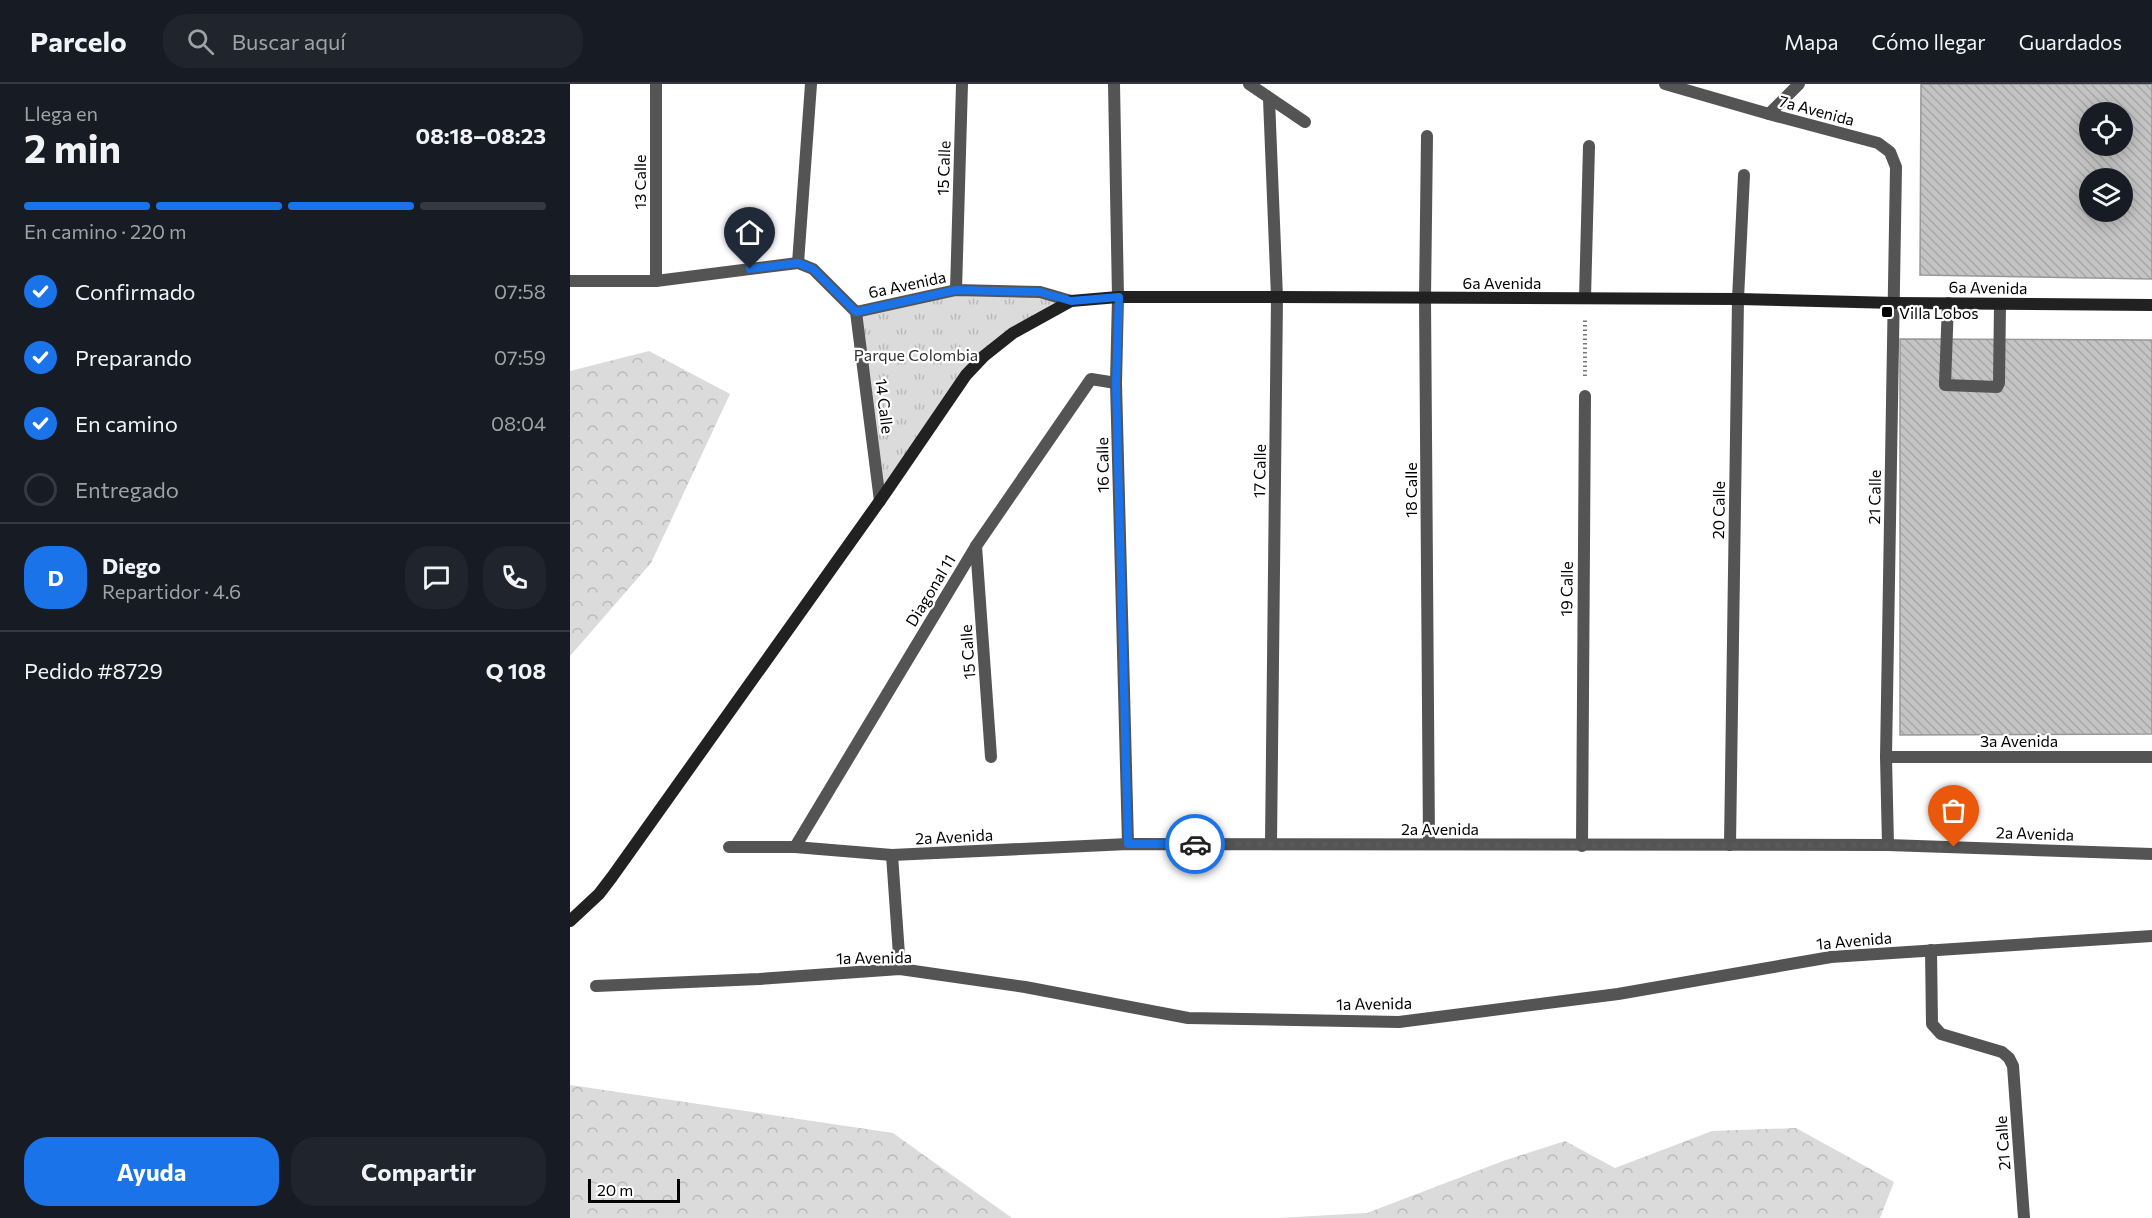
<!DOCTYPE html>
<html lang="es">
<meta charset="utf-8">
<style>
body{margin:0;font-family:Commissioner,sans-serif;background:#20242c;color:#f1f3f6;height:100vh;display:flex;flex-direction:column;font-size:22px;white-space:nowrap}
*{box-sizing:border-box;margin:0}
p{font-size:20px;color:#9ea1a6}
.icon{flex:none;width:33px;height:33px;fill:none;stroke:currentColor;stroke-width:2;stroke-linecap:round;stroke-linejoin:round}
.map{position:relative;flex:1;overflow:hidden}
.sheet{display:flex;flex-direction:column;background:#171b24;width:570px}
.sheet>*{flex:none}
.tools{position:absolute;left:1509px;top:18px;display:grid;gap:12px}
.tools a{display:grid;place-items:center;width:54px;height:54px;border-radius:50%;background:#171b24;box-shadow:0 3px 15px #0003;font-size:30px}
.scale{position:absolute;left:18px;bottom:15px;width:92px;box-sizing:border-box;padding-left:6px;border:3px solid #000;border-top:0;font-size:16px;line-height:21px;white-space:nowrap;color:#000;-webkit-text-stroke:4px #fff;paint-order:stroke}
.pin{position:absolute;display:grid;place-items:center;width:51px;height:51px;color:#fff;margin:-62px -26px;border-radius:50% 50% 50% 0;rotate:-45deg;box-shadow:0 0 6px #0007}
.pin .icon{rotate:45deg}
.courier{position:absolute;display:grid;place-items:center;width:60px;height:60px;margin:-30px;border:4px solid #1a73e8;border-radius:50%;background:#fff;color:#222;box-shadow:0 2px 8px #0007}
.headline em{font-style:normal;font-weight:700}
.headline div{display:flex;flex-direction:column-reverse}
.headline{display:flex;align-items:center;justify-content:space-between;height:102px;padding:0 24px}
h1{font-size:39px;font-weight:700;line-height:45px}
.bar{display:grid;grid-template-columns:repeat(4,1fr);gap:9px 6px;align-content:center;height:72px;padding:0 24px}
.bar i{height:8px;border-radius:4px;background:#363941}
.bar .on{background:#1a73e8}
.bar p{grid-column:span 4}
.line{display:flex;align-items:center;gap:15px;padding:0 24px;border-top:2px solid #363941}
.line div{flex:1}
.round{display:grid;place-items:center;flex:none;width:63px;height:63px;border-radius:24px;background:#20242c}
ol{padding:0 24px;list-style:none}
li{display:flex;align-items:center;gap:18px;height:66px}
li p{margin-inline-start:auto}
li .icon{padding:6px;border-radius:50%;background:#1a73e8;color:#fff;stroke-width:4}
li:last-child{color:#9ea1a6}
li i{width:33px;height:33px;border:3px solid #363941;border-radius:50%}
.button{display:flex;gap:12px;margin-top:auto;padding:12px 24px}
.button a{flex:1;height:69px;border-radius:24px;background:#1a73e8;color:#fff;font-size:24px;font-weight:700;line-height:69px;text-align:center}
.button a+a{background:#20242c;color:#f1f3f6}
header{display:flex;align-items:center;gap:36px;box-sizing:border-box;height:84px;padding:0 30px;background:#171b24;border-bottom:2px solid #363941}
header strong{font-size:28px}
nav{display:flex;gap:33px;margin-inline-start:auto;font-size:21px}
.search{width:420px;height:54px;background:#20242c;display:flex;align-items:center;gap:15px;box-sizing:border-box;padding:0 21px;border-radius:24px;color:#9ea1a6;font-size:22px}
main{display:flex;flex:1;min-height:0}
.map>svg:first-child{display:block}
.forest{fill:url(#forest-crowns)}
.park{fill:url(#park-tufts)}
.building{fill:url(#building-back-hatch);stroke:#989898;stroke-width:1.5;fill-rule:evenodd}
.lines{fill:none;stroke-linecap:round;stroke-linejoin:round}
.path{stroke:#767676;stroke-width:4;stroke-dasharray:1.5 3;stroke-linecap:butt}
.service{stroke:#545454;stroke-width:12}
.minor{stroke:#545454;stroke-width:12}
.secondary{stroke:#212121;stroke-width:12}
.done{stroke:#595959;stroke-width:6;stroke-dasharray:0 10.8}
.route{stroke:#1a73e8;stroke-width:8}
.poi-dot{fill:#000;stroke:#fff;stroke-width:2}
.labels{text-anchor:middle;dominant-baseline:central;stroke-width:4.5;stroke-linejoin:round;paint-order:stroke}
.street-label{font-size:16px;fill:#000;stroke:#fff}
.poi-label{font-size:16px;fill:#000;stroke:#fff;text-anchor:start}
.park-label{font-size:16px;fill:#323232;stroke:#fff}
</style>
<header>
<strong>Parcelo</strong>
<div class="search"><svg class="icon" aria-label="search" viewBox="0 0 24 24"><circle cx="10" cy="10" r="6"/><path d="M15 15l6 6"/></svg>Buscar aquí</div>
<nav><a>Mapa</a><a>Cómo llegar</a><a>Guardados</a></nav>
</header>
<main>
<section class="sheet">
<div class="headline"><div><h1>2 min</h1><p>Llega en</p></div><em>08:18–08:23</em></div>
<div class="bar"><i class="on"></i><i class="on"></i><i class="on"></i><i></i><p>En camino · 220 m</p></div>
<ol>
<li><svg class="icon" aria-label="check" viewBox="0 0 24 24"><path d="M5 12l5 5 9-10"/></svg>Confirmado<p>07:58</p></li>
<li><svg class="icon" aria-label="check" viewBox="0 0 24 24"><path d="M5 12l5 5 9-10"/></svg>Preparando<p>07:59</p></li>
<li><svg class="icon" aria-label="check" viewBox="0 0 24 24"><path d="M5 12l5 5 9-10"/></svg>En camino<p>08:04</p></li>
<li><i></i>Entregado</li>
</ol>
<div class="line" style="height:108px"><b class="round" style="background:#1a73e8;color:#fff">D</b><div><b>Diego</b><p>Repartidor · 4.6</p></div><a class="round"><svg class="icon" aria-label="chat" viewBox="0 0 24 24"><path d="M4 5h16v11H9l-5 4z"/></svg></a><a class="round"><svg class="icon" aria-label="phone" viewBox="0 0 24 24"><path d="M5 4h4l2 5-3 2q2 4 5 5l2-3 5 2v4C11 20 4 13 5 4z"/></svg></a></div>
<div class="line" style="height:78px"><div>Pedido #8729</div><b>Q 108</b></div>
<div class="button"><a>Ayuda</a><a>Compartir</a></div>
</section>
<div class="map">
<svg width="1582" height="1134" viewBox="0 0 1582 1134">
<defs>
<pattern id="forest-crowns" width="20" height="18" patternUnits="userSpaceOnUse" patternTransform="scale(1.5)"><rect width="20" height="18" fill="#dbdbdb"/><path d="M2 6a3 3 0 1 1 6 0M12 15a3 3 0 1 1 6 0" fill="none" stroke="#bababa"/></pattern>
<pattern id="park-tufts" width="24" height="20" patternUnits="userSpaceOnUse" patternTransform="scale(1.5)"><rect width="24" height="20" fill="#dbdbdb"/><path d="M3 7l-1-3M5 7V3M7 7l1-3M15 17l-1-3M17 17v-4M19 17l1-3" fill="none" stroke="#bababa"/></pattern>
<pattern id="building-back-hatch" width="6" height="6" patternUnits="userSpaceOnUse" patternTransform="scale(1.5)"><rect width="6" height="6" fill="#c4c4c4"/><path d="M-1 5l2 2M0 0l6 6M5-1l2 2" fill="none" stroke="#a7a7a7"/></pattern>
</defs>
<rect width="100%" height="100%" fill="#fff"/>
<g class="forest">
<polygon points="79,267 160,310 81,479 0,572 0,287"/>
<polygon points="0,1001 323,1049 442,1134 0,1134"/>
<polygon points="1226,1044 1324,1098 1310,1134 708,1134 797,1129 933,1077 995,1057 1045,1084 1142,1047"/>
</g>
<polygon class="park" points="395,205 492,215 414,272 314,411 286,228"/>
<g class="building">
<path d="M1351 0H1582V195L1350 191ZM1520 28H1552V62H1520ZM1520 94H1552V128H1520Z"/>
<polygon points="1330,255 1582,256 1582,650 1330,651"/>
</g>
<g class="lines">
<polyline class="path" points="1015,292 1015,236"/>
<polyline class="service" points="1378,219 1375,301 1427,303 1429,299 1430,220"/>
<g class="minor">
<polyline points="544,0 548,213 546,299 558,760"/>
<polyline points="679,0 735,38"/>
<polyline points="1095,0 1199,30 1308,59 1320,68 1326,83 1316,673 1318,761"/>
<polyline points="699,15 707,213 701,760"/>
<polyline points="1199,30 1229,0"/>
<polyline points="857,52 855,215 859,760"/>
<polyline points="228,179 241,0"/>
<polyline points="0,197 86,197 228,179 243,185 286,228 310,417"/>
<polyline points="86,197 86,0"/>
<polyline points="386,206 392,0"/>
<polyline points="1015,214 1019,62"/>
<polyline points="286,228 386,206 470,208 501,217"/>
<polyline points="406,462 421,673"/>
<polyline points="1316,673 1582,673"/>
<polyline points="1160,761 1168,215 1174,91"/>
<polyline points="1012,762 1015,312"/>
<polyline points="159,763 225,763 322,771 558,760 1318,761 1582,770"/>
<polyline points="225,763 406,462 521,295 546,299"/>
<polyline points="322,771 330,885"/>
<polyline points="1361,866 1362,940 1371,950 1432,968 1439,974 1443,982 1454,1134"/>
<polyline points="26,902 189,895 330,885 455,903 618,934 829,938 1048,910 1261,873 1582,852"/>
</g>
<polyline class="secondary" points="0,837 29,810 42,793 314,411 396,291 414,272 443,249 501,217 548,213 707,213 1168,215 1325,219 1582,221"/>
</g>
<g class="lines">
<polyline class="done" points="625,760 1012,762 1296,761 1384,763"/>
<polyline class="route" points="180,185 228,179 243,185 286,228 386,206 470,208 501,217 549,213 546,299 558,760 625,760"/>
</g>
<rect class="poi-dot" x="1311" y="222" width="12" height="12" rx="3"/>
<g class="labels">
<g class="street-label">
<text transform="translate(1247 26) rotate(15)">7a Avenida</text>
<text transform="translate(373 84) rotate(-88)">15 Calle</text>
<text transform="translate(69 98) rotate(-90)">13 Calle</text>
<text x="932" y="198">6a Avenida</text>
<text transform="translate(337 200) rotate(-12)">6a Avenida</text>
<text transform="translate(1418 203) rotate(1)">6a Avenida</text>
<text transform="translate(315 322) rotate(83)">14 Calle</text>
<text transform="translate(532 381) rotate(-91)">16 Calle</text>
<text transform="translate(689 387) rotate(-89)">17 Calle</text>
<text transform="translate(840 406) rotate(-90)">18 Calle</text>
<text transform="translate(1304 413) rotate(-89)">21 Calle</text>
<text transform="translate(1148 426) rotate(-89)">20 Calle</text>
<text transform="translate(996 505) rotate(-89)">19 Calle</text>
<text transform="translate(360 506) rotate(-59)">Diagonal 11</text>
<text transform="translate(397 568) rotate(-94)">15 Calle</text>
<text x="1449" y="656">3a Avenida</text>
<text x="870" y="744">2a Avenida</text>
<text transform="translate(1465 749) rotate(2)">2a Avenida</text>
<text transform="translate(384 752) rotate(-3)">2a Avenida</text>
<text transform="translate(1284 856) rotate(-5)">1a Avenida</text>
<text transform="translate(304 873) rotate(-1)">1a Avenida</text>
<text transform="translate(804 919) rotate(-1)">1a Avenida</text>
<text transform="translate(1432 1059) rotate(-94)">21 Calle</text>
</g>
<g class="poi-label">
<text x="1329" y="228">Villa Lobos</text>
</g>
<g class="park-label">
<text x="346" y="270">Parque Colombia</text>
</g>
</g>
</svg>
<div class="tools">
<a><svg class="icon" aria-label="locate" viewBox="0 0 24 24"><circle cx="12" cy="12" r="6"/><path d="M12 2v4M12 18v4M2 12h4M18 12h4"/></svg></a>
<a><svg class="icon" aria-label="layers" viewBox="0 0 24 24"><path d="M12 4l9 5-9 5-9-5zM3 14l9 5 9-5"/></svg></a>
</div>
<div class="scale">20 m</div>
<div class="pin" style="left:1384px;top:763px;background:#ea580c"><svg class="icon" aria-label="bag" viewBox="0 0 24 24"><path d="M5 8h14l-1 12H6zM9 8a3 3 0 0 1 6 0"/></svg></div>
<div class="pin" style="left:180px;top:185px;background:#1f2937"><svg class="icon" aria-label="home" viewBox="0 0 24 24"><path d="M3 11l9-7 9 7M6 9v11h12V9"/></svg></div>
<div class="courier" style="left:625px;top:760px"><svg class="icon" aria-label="car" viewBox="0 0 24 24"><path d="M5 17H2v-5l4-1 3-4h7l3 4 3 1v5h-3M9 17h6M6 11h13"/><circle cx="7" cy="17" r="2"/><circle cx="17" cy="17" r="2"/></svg></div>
</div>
</main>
